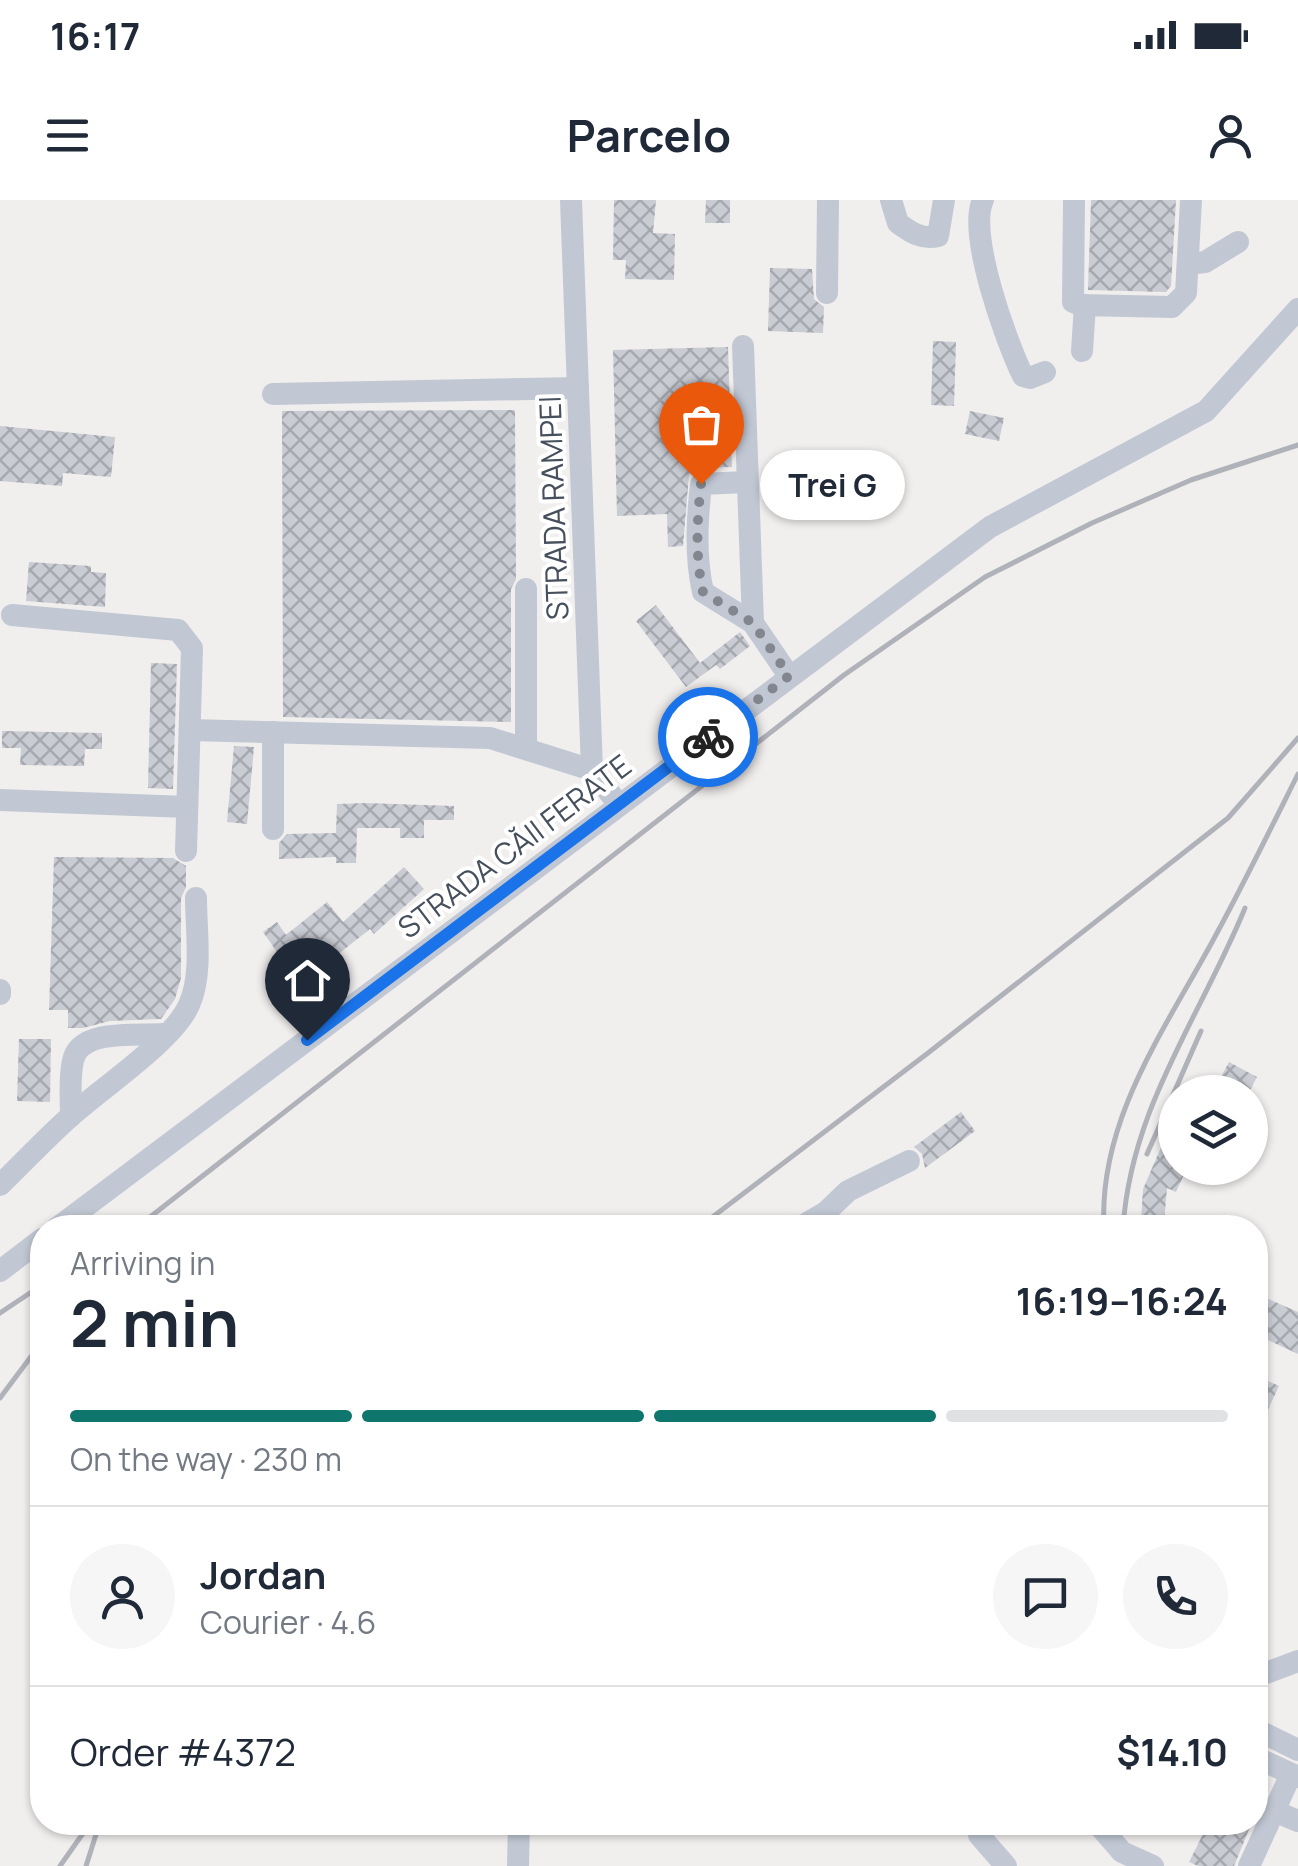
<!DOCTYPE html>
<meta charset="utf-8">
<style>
body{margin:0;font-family:Manrope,sans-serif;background:#f6f6f7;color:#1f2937;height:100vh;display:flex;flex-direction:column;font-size:38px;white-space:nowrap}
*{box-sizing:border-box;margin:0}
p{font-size:32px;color:#747a83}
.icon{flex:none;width:55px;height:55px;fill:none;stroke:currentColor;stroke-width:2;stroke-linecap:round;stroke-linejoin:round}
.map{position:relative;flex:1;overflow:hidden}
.details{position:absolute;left:30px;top:1015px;width:1238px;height:620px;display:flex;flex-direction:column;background:#fff;border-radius:40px;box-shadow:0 2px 8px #0004}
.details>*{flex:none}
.fabs{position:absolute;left:1158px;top:875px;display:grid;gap:20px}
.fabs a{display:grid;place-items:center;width:110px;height:110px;border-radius:50%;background:#fff;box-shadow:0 2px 8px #0004;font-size:50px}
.pin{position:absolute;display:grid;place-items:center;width:85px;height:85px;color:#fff;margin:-102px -42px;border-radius:50% 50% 50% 0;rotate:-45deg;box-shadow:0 0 10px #0007}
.pin .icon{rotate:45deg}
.courier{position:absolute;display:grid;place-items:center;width:100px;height:100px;margin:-50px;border:8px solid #1a73e8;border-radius:50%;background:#fff;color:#222;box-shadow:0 2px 12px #0007}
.bubble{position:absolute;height:70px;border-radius:35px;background:#fff;box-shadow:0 2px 8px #0004;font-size:32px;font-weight:700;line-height:70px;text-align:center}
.head em{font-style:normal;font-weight:700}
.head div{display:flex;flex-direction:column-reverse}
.head{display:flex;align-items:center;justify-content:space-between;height:170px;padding:0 40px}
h1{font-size:65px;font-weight:700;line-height:75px}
.bar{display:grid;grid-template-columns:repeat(4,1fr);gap:15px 10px;align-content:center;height:120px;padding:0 40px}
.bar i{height:12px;border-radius:8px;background:#e0e1e3}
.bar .current{background:#0f766e}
.bar p{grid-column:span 4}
.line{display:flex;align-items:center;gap:25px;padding:0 40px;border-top:2px solid #e0e1e3}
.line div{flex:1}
.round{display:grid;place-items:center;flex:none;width:105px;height:105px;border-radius:52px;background:#f6f6f7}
.status{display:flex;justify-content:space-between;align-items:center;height:70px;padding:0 50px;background:#fff;direction:ltr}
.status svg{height:28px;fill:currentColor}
header{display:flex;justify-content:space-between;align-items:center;height:130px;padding:0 40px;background:#fff;font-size:45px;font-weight:700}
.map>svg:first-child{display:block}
.building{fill:url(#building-cross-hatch)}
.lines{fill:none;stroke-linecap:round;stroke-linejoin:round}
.minor{stroke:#c1c8d4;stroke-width:22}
.rail{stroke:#b0b2b9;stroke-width:5}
.done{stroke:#82878f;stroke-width:10;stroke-dasharray:0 18}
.route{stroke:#1a73e8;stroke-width:12}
.labels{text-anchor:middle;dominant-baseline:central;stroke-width:8;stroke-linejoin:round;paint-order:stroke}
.street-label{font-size:30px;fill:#464f5c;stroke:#fff}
</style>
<div class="status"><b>16:17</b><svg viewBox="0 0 49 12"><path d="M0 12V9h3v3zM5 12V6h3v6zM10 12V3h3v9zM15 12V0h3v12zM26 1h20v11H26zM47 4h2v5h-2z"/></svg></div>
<header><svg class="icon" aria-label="menu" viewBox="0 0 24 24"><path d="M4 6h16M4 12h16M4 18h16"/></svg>Parcelo<svg class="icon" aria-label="person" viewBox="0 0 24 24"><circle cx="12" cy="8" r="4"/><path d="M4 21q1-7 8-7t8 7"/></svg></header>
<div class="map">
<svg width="1298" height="1666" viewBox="0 0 1298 1666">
<defs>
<pattern id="building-cross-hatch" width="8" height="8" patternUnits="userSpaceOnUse" patternTransform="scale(2.5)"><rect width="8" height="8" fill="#caccd4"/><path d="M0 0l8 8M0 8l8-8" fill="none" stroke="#a6a8af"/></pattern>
</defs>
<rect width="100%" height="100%" fill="#f1eeee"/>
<g class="building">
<polygon points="614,0 656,0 653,33 675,34 674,80 625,79 626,60 613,60"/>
<polygon points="706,0 730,0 730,23 705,23"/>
<polygon points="1091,0 1176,0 1171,86 1166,92 1088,90"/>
<polygon points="770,68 812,69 814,99 824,107 823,133 768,131"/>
<polygon points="933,141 956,142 954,206 931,205"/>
<polygon points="728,147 732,267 698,268 689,275 683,346 668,347 667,314 617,316 613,150"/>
<polygon points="515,210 516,379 511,389 511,522 283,517 282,211"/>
<polygon points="970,211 1004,218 999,241 965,234"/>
<polygon points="0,226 115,237 111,277 63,273 62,286 0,281"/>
<polygon points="29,362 91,366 91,372 106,373 105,407 26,401"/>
<polygon points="656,405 700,463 740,432 750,446 720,469 716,465 686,487 636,421"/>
<polygon points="151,463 177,464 173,589 148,588"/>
<polygon points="2,531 102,533 102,549 85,549 84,566 20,565 21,548 2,548"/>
<polygon points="234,546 254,547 247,624 227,622"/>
<polygon points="366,603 454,606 454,620 424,620 424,638 400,638 400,628 357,628 356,663 336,663 336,657 279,659 279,643 287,634 336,633 337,604"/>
<polygon points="54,657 173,658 186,666 186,687 181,698 181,778 175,799 161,819 110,821 83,828 68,828 68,810 49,810"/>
<polygon points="404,667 424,689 374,734 370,729 313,774 321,785 307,795 263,732 277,722 286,735 327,702 343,722"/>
<polygon points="19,839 51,839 50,902 17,901"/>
<polygon points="1229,862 1257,877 1249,892 1213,892"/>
<polygon points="961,912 975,931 925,968 922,954 914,947"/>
<polygon points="1175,915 1175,968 1187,968 1176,992 1167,988 1164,1023 1141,1021 1143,989"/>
<polygon points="1255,1093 1298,1112 1298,1154 1255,1134"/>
<polygon points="1262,1178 1279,1186 1265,1216 1255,1211 1255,1192"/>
<polygon points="1209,1622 1252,1622 1234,1666 1198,1666 1189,1662"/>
</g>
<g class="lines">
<g class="minor">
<polyline points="571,0 592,570 619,605"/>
<path d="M891 0 898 23C910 32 922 40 938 36L944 0"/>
<path d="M983 0C967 33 1006 141 1023 176L1030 178 1045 172"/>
<polyline points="1074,0 1073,102 1080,105 1172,107 1186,93 1191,0"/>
<polyline points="1188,64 1205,62 1238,42"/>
<polyline points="827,93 828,0"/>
<polyline points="743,146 753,423"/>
<polyline points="1082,151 1085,105"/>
<polyline points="273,194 578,188"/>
<path d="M747 282 701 284C697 321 695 356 703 392L753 423 789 476"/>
<polyline points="526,389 526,548"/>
<polyline points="12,415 178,430 192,448 186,651"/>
<polyline points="190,530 490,538 592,570"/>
<polyline points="273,532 273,629"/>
<polyline points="0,600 187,607"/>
<polyline points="0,794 0,790"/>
<path d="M71 916C71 898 69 878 73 861 79 828 138 836 163 834"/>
<path d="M0 985C24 962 47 937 72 915 103 887 173 841 189 805 203 774 196 731 196 698"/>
<polyline points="57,1028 990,327 1206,211 1298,109"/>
<polyline points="799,1028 826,1012 848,991 909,961"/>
<polyline points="0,1071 42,1039"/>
<polyline points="1255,1477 1298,1461"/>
<polyline points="1255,1529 1298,1550"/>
<polyline points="1255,1557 1298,1577"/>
<polyline points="1274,1611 1298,1621"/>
<polyline points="979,1622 979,1635 1006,1666"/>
<polyline points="1096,1622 1122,1652 1153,1666"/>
<polyline points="518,1666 519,1622"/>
<polyline points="1249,1666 1291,1574"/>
</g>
<g class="rail">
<polyline points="1147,954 1201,831"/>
<polyline points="136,1028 844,475 985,377 1092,323 1191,280 1298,245"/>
<polyline points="698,1028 928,853 1228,618 1298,538"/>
<path d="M1104 1028C1098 917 1169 824 1218 731 1246 679 1272 626 1298 574"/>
<path d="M1123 1028C1131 907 1201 816 1245 708"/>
<polyline points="0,1113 42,1085"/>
<polyline points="0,1198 42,1142"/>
<polyline points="60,1666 91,1622"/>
<polyline points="86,1666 100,1622"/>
</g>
</g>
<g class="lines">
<path class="done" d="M701 284C697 321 695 356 703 392L753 423 789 476 708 537"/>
<polyline class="route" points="307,840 708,537"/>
</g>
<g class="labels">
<g class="street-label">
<text transform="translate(553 308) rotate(-92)">STRADA RAMPEI</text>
<text transform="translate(514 646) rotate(-37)">STRADA CĂII FERATE</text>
</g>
</g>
</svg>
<div class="fabs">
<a><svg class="icon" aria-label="layers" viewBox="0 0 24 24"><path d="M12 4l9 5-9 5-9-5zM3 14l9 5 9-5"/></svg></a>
</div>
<div class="pin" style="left:701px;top:284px;background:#ea580c"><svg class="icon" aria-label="bag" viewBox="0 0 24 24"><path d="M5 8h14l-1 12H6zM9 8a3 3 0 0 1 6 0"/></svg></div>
<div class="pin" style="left:307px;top:840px;background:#1f2937"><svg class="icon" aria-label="home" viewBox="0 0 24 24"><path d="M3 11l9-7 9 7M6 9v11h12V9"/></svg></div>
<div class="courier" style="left:708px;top:537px"><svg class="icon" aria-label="bike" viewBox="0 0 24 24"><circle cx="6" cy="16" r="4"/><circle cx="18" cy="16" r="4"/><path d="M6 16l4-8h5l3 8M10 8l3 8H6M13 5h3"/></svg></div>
<div class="bubble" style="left:760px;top:250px;width:145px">Trei G</div>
<section class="details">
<div class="head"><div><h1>2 min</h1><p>Arriving in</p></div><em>16:19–16:24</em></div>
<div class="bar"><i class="current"></i><i class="current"></i><i class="current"></i><i></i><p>On the way · 230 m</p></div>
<div class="line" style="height:180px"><a class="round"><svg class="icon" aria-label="person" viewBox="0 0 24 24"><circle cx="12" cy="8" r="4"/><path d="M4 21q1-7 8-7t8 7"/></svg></a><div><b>Jordan</b><p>Courier · 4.6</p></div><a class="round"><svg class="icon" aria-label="chat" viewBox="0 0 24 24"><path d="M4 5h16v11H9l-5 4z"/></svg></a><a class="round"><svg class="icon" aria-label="phone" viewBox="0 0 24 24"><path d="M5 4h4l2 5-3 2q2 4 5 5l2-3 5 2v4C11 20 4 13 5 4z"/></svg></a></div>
<div class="line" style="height:130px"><div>Order #4372</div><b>$14.10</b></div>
</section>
</div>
